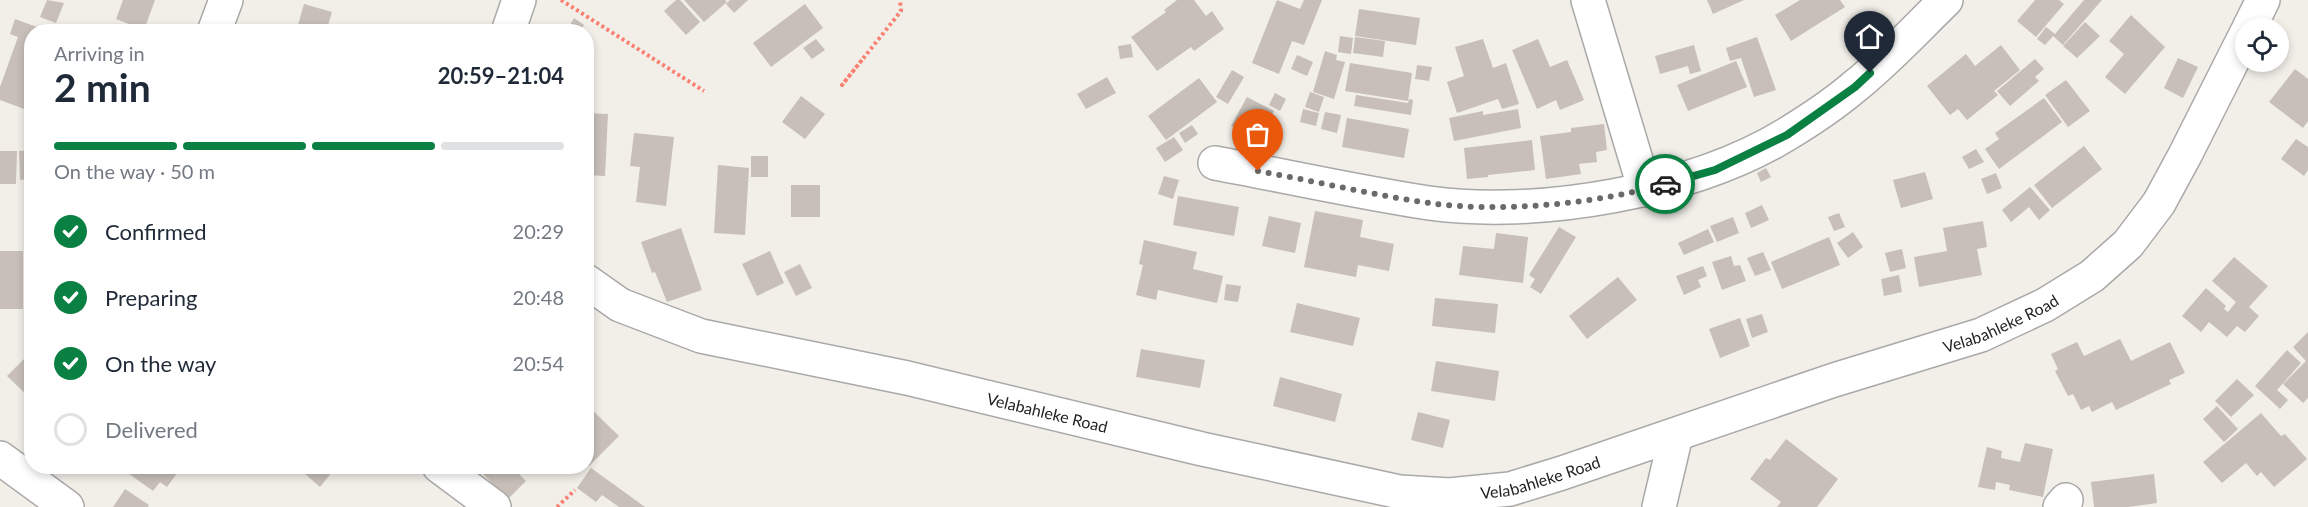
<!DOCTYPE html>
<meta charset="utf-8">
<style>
body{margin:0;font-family:Lato,sans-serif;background:#f6f6f7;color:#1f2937;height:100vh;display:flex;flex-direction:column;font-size:22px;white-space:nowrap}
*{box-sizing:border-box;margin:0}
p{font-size:20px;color:#747a83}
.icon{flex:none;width:33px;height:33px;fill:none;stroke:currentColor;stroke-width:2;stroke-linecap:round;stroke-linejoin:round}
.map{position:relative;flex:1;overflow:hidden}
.panel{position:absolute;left:24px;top:24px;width:570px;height:450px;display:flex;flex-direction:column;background:#fff;border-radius:24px;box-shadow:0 3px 9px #0003}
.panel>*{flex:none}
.fabs{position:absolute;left:2235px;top:18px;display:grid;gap:12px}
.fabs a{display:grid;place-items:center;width:54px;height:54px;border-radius:50%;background:#fff;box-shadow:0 3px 9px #0003;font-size:30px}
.pin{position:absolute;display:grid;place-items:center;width:51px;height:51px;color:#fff;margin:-62px -26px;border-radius:50% 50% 50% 0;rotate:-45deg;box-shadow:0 0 6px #0007}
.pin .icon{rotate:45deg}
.courier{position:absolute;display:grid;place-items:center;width:60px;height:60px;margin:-30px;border:4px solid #0b8043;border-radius:50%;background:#fff;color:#222;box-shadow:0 2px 8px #0007}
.summary em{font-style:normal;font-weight:700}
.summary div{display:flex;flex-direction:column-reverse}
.summary{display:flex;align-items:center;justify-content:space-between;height:102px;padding:0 30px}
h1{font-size:39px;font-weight:700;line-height:45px}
.bar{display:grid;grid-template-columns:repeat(4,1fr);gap:9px 6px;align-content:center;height:72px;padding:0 30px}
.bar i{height:8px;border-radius:4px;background:#e0e1e3}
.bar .on{background:#0b8043}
.bar p{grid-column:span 4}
ol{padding:0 30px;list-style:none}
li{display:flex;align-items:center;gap:18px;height:66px}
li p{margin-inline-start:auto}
li .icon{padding:6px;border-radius:50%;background:#0b8043;color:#fff;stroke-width:4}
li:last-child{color:#747a83}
li i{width:33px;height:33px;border:3px solid #e0e1e3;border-radius:50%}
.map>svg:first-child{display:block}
.building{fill:#c7bfb8}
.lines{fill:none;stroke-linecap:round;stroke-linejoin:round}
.minor-casing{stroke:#a9a9a9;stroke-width:36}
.path{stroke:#fa8072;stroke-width:4;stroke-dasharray:3 3;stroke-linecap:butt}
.minor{stroke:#fff;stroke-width:33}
.done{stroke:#6b6a68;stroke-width:6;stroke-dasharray:0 10.8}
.route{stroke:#0b8043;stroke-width:8}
.labels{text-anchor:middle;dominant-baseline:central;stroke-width:4.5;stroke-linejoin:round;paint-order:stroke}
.street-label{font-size:16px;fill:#222;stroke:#fff}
</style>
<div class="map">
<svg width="2308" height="507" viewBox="0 0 2308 507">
<rect width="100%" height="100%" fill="#f2efe9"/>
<g class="building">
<polygon points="47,0 64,3 56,23 40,17"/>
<polygon points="123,0 155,0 144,30 116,19"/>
<polygon points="676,0 680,0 700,22 686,35 664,11"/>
<polygon points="684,0 725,0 727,2 704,22"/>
<polygon points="730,0 748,0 734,13 726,4"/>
<polygon points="1177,0 1194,0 1206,16 1212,11 1224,29 1194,51 1191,47 1157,71 1131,37 1166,12 1164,10"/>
<polygon points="1277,0 1300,9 1304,0 1322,0 1304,45 1292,41 1279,74 1252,63"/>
<polygon points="1707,0 1744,0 1713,14"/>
<polygon points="1800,0 1840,0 1845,7 1791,41 1775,15"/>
<polygon points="2035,0 2059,0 2064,4 2036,37 2017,21"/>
<polygon points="2084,0 2102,0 2063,45 2053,36 2045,45 2037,39 2046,27 2055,34"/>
<polygon points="304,4 332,12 326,32 296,32"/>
<polygon points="805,4 823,28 771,67 753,43"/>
<polygon points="1359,9 1420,18 1416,45 1355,36"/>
<polygon points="2131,15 2165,47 2125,94 2105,77 2124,54 2109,41"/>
<polygon points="574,18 584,25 579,32 566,32"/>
<polygon points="15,19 48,31 32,32 32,90 24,109 0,100 0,87 18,37 10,34"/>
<polygon points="2085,22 2100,36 2077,58 2063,46"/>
<polygon points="1340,36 1353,38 1351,54 1338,52"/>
<polygon points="1355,37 1385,41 1383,57 1353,53"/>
<polygon points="1757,37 1776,90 1754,97 1741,58 1730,61 1726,48"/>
<polygon points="816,39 825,50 812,59 803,48"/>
<polygon points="1483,39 1493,68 1506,63 1519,104 1502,109 1498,99 1457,113 1447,82 1464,76 1455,47"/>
<polygon points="1538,39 1550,67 1567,60 1584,100 1560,110 1556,100 1537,109 1512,50"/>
<polygon points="1131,44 1133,57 1120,59 1118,46"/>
<polygon points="1694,45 1701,71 1690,74 1688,66 1660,74 1655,56"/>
<polygon points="2001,45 2020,70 1994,91 1998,95 1967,120 1958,109 1950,115 1927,86 1966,54 1975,66"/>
<polygon points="1325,51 1337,55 1336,60 1345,62 1334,99 1313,92"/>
<polygon points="1297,55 1313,62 1307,76 1291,69"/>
<polygon points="2178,58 2198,67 2183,98 2164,88"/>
<polygon points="2035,59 2044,69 2035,77 2039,81 2010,106 1997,91"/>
<polygon points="1736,61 1747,87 1688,111 1677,85"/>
<polygon points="1350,63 1412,73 1408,101 1345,91"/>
<polygon points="1417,65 1432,67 1429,81 1415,79"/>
<polygon points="2295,69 2308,79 2308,121 2303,128 2269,102"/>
<polygon points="1232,70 1244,77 1228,104 1216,97"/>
<polygon points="1107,77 1116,93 1086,109 1077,94"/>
<polygon points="1199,78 1217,102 1166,140 1148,116"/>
<polygon points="2066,80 2090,111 2068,127 2045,95"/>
<polygon points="1310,92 1324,97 1319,112 1305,107"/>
<polygon points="1275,93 1286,99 1280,111 1269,105"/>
<polygon points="1356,95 1408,103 1409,99 1413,100 1411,115 1354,106"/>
<polygon points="801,96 825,114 805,139 782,122"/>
<polygon points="1247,97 1274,111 1258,141 1231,126"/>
<polygon points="2044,98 2062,122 1999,169 1985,149 1999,139 1995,133"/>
<polygon points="1303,109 1319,113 1316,126 1300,122"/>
<polygon points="1518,109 1521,128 1454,141 1449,118 1483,111 1483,115"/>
<polygon points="1325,112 1341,115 1337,133 1321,129"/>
<polygon points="586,113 608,114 605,176 586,175"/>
<polygon points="1347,118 1409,129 1404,158 1342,147"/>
<polygon points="1604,124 1607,150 1596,152 1597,162 1579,164 1581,174 1546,179 1540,136 1571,132 1571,128"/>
<polygon points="1192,125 1198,134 1185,143 1179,133"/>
<polygon points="634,133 674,137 666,206 636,202 640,167 630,166"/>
<polygon points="1174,137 1183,150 1165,162 1156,148"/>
<polygon points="2296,139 2308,147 2308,170 2304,176 2281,159"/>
<polygon points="1532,140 1535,170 1488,175 1488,177 1467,179 1464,148"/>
<polygon points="2084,146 2102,169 2052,208 2034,185"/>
<polygon points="1976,149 1984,162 1969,169 1962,157"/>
<polygon points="32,150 32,179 20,180 19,151"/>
<polygon points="0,151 17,151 16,184 0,184"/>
<rect x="751" y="156" width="17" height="21"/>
<polygon points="718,165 749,168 745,235 714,233"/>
<polygon points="1766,168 1771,177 1761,182 1757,173"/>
<polygon points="1925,172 1933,199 1901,208 1893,180"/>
<polygon points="1996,173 2002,188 1987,194 1981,179"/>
<polygon points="1164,176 1179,180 1173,199 1158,194"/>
<rect x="791" y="185" width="29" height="32"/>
<polygon points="2030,187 2050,210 2039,220 2029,207 2011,222 2002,210"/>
<polygon points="1178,196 1239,207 1234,236 1173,225"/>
<polygon points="1762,205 1769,220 1751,228 1745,213"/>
<polygon points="1315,211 1363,220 1360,237 1394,244 1389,271 1358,265 1356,277 1304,267"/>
<polygon points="1839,213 1845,227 1834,231 1828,217"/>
<polygon points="1269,216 1301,223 1295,253 1262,246"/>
<polygon points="1733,217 1739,233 1717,242 1710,226"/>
<polygon points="1983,221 1987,247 1977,249 1982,275 1919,287 1914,257 1947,251 1943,228"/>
<polygon points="1559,227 1576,237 1541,294 1530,287 1535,279 1529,275"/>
<polygon points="681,228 702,290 667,302 655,272 652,273 641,242"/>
<polygon points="1708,229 1714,242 1684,255 1678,243"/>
<polygon points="1853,232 1863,247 1848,258 1837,243"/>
<polygon points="1496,233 1528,237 1523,283 1459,275 1463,246 1494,249"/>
<polygon points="1829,237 1840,265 1782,289 1771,262"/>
<polygon points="1144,240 1197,252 1193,269 1223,276 1217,303 1158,290 1156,300 1136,295 1143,265 1139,264"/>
<polygon points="1902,249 1906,268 1890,272 1885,253"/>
<rect x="0" y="251" width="23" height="58"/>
<polygon points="770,251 784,283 757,296 742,264"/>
<polygon points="1763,252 1771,270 1755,276 1747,258"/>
<polygon points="1731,256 1734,266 1740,265 1746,281 1722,290 1712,262"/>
<polygon points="2234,257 2268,286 2249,307 2259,316 2245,332 2237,326 2227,337 2209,322 2201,332 2182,316 2206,288 2226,306 2224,309 2228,312 2236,302 2212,281"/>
<polygon points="800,264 812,288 796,296 784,272"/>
<polygon points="1703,266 1707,276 1698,280 1701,287 1684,295 1676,276"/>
<polygon points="1899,275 1902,292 1884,296 1881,279"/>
<polygon points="1618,277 1637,300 1587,339 1569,316"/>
<polygon points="1226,284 1241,286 1238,302 1224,300"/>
<polygon points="1435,298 1498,304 1495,333 1432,326"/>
<polygon points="1297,303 1360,318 1353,346 1290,332"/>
<polygon points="1762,314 1768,332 1752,338 1746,319"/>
<polygon points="1740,318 1750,346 1720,358 1709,329"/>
<polygon points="2308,332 2308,398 2303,403 2283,384 2306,361 2293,347"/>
<polygon points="32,338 32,355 24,344"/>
<polygon points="2120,339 2131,361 2170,342 2185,373 2169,380 2171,384 2116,410 2112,402 2092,412 2089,406 2081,410 2073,394 2068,396 2055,371 2058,369 2051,354 2077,342 2084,356"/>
<polygon points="1141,349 1205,360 1200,388 1136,377"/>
<polygon points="2287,350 2301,363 2277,390 2288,400 2280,409 2255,386"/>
<polygon points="27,356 32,361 32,400 7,376"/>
<polygon points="1436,361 1499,371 1495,401 1431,391"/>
<polygon points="1280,377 1342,394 1335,422 1273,406"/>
<polygon points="2237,379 2254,395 2231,417 2215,401"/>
<polygon points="586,404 619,436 589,466 586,464"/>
<polygon points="2217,406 2238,429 2224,442 2203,419"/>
<polygon points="1418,412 1450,420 1443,448 1411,440"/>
<polygon points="2261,413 2281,436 2285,434 2307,459 2274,487 2261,472 2257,476 2246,463 2222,483 2203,462"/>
<polygon points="1786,439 1838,479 1817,507 1777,507 1781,502 1750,479 1766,458 1770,460"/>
<polygon points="2025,443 2053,449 2043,497 2009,490 2010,485 1996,482 1995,490 1978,487 1987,447 2002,451 2001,458 2020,462"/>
<polygon points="118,466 168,466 177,473 167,487 160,482 153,491"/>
<polygon points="296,466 337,466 320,487"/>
<polygon points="479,466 511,466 526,481 508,499 477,468"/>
<polygon points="591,468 645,507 619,507 602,495 596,502 577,488"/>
<polygon points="2154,474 2157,503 2128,507 2094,507 2091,482"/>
<polygon points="125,489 149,505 148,507 113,507"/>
</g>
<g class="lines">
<defs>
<g id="minor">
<polyline points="1588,0 1645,190"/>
<polyline points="2249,28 2263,0"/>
<polyline points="214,32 226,0"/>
<polyline points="508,32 519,0"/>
<path d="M1215 163C1286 176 1357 192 1429 203 1538 218 1692 192 1787 134 1810 120 1834 104 1854 87 1887 61 1916 29 1946 0"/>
<path id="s1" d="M586 281 620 305 701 336 907 378 1202 449 1400 492 1449 495 1510 489 1562 473 1834 380 1981 335 2045 305 2092 276 2128 244 2159 203 2185 155 2246 34"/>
<polyline points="0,458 67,507"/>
<polyline points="439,466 494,507"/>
<polyline points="1659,507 1676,435"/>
<polyline points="2060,507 2066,500"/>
</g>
</defs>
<use href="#minor" class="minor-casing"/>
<g class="path">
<polyline points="561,0 704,91"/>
<polyline points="862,60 842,85 901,11 900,0"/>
<polyline points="557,507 575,490"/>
</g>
<use href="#minor" class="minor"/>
</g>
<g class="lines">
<path class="done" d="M1258 171C1315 181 1372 195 1429 203 1501 213 1595 204 1665 184"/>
<polyline class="route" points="1665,184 1715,170 1787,135 1855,87 1870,73"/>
</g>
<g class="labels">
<g class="street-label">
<text stroke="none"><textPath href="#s1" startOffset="1473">Velabahleke Road</textPath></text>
<text stroke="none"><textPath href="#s1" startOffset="483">Velabahleke Road</textPath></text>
<text stroke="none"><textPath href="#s1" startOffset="987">Velabahleke Road</textPath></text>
</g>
</g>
</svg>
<div class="fabs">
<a><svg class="icon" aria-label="locate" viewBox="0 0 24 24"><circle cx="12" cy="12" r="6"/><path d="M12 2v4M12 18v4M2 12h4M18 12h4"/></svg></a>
</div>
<div class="pin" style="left:1258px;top:171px;background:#ea580c"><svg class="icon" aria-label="bag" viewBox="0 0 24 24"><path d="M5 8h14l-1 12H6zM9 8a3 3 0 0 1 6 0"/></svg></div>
<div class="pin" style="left:1870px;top:73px;background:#1f2937"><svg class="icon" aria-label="home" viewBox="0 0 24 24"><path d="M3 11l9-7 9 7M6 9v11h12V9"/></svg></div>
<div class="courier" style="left:1665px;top:184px"><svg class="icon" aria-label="car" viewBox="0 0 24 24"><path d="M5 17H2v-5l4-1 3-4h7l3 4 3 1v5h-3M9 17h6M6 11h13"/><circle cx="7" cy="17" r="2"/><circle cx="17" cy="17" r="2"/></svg></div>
<section class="panel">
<div class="summary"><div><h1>2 min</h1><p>Arriving in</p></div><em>20:59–21:04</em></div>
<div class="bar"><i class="on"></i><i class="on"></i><i class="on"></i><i></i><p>On the way · 50 m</p></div>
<ol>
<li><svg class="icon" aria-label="check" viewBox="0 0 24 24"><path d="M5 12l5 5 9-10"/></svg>Confirmed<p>20:29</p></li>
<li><svg class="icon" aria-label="check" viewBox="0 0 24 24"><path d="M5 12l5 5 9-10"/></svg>Preparing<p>20:48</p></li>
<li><svg class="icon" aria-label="check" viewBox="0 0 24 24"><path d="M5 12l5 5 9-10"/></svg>On the way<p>20:54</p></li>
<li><i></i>Delivered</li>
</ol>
</section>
</div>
